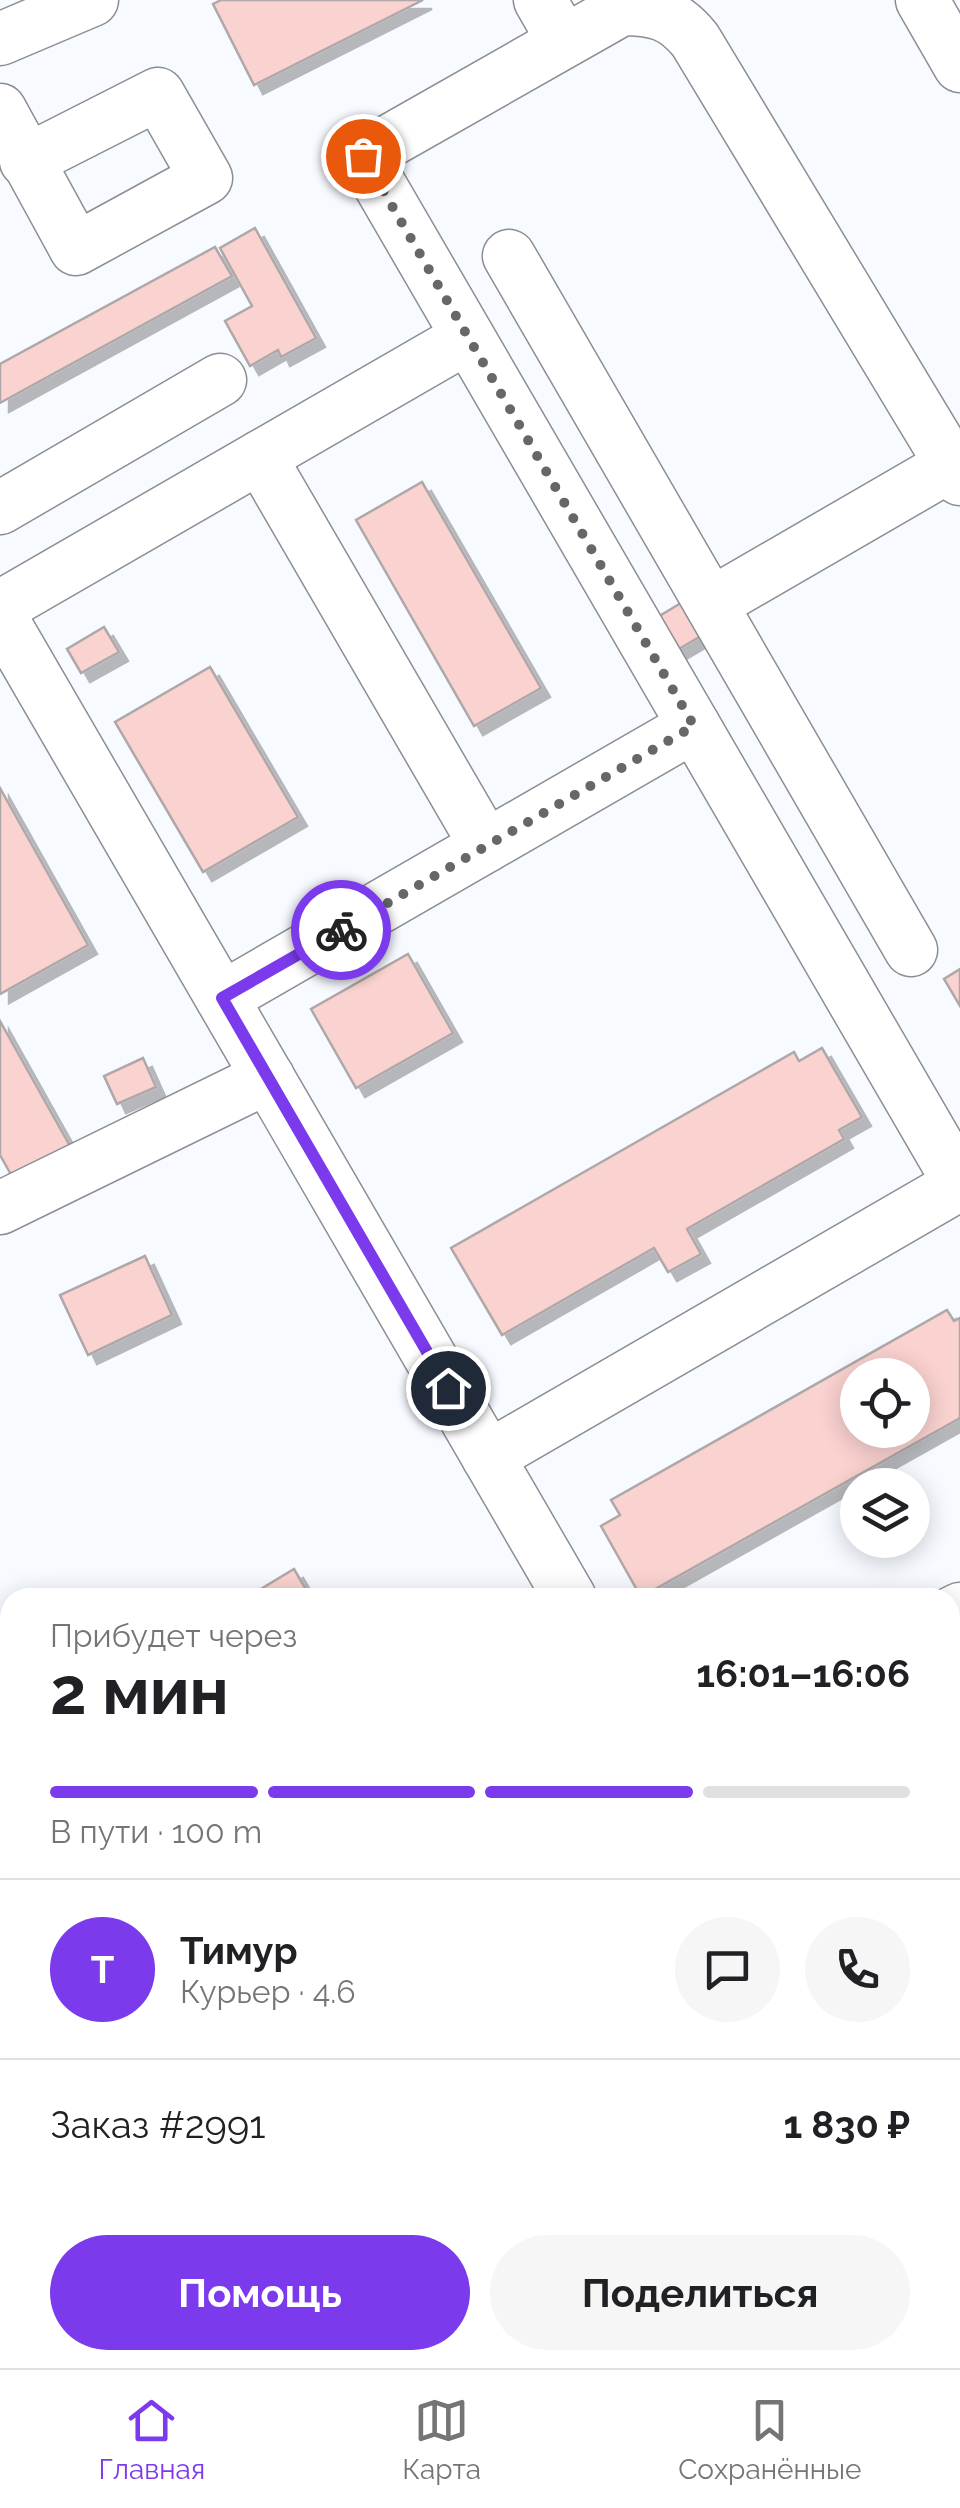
<!DOCTYPE html>
<html lang="ru">
<meta charset="utf-8">
<style>
body{margin:0;font-family:Raleway,sans-serif;background:#f6f6f6;color:#202124;height:100vh;display:flex;flex-direction:column;font-size:38px;white-space:nowrap}
*{box-sizing:border-box;margin:0}
p{font-size:32px;color:#757577}
.icon{flex:none;width:55px;height:55px;fill:none;stroke:currentColor;stroke-width:2;stroke-linecap:round;stroke-linejoin:round}
.map{position:relative;flex:1;overflow:hidden}
.details{position:absolute;left:0px;top:1588px;width:960px;height:782px;display:flex;flex-direction:column;background:#fff;border-radius:30px 30px 0 0;box-shadow:0 5px 25px #0003}
.details>*{flex:none}
.tools{position:absolute;left:840px;top:1358px;display:grid;gap:20px}
.tools a{display:grid;place-items:center;width:90px;height:90px;border-radius:50%;background:#fff;box-shadow:0 5px 25px #0003;font-size:50px}
.pin{position:absolute;display:grid;place-items:center;width:85px;height:85px;color:#fff;margin:-42px;border:5px solid #fff;border-radius:50%;box-shadow:0 2px 10px #0007}
.courier{position:absolute;display:grid;place-items:center;width:100px;height:100px;margin:-50px;border:8px solid #7c3aed;border-radius:50%;background:#fff;color:#222;box-shadow:0 2px 12px #0007}
.summary em{font-style:normal;font-weight:700}
.summary div{display:flex;flex-direction:column-reverse}
.summary{display:flex;align-items:center;justify-content:space-between;height:170px;padding:0 50px}
h1{font-size:65px;font-weight:700;line-height:75px}
.bar{display:grid;grid-template-columns:repeat(4,1fr);gap:15px 10px;align-content:center;height:120px;padding:0 50px}
.bar i{height:12px;border-radius:8px;background:#e0e0e0}
.bar .on{background:#7c3aed}
.bar p{grid-column:span 4}
.line{display:flex;align-items:center;gap:25px;padding:0 50px;border-top:2px solid #e0e0e0}
.line div{flex:1}
.round{display:grid;place-items:center;flex:none;width:105px;height:105px;border-radius:52px;background:#f6f6f6}
.cta{display:flex;gap:20px;margin-top:auto;padding:20px 50px}
.cta a{flex:1;height:115px;border-radius:60px;background:#7c3aed;color:#fff;font-size:40px;font-weight:700;line-height:115px;text-align:center}
.cta a+a{background:#f6f6f6;color:#202124}
.dock{display:flex;justify-content:space-around;align-items:center;height:140px;border-top:2px solid #e0e0e0;background:#fff;font-size:28px;color:#757577}
.dock a{display:grid;justify-items:center;gap:5px}
.dock .on{color:#7c3aed}
.map>svg:first-child{display:block}
.industrial{fill:#fde9f8}
.green{fill:#c0d6aa}
.building{fill:#fad2d0;stroke:#afa8a8;stroke-width:2.5;fill-rule:evenodd;filter:url(#shadow)}
.lines{fill:none;stroke-linecap:round;stroke-linejoin:round}
.minor-casing{stroke:#8c8e93;stroke-width:55}
.minor{stroke:#fff;stroke-width:52}
.done{stroke:#65676a;stroke-width:10;stroke-dasharray:0 18}
.route{stroke:#7c3aed;stroke-width:12}
</style>
<div class="map">
<svg width="960" height="2368" viewBox="0 0 960 2368">
<defs>
<filter id="shadow"><feDropShadow dx="9" dy="9" stdDeviation="0" flood-color="#0004"/></filter>
</defs>
<rect width="100%" height="100%" fill="#f7faff"/>
<polygon class="industrial" points="10,1837 10,2344 0,2349 0,1842"/>
<g class="green">
<polygon points="960,1960 960,2086 950,2091 950,1966"/>
<polygon points="10,2344 10,2360 193,2360 196,2368 0,2368 0,2349"/>
</g>
<g class="building">
<polygon points="221,0 423,0 254,85 213,4"/>
<polygon points="255,228 316,338 281,357 278,350 250,366 225,321 252,306 220,248"/>
<polygon points="215,247 232,276 0,403 0,364"/>
<polygon points="422,482 541,688 474,726 356,520"/>
<polygon points="681,603 701,636 672,653 653,620"/>
<polygon points="104,627 119,652 81,673 67,649"/>
<polygon points="210,667 298,817 203,872 115,722"/>
<polygon points="0,788 88,945 0,994"/>
<polygon points="408,954 453,1033 356,1088 311,1009"/>
<polygon points="960,969 960,1006 944,979"/>
<polygon points="0,1021 75,1155 18,1187 0,1155"/>
<polygon points="822,1048 862,1117 839,1130 844,1139 687,1229 701,1254 668,1272 654,1248 502,1335 451,1248 794,1052 799,1061"/>
<polygon points="143,1058 156,1087 117,1104 104,1076"/>
<polygon points="145,1256 172,1315 88,1355 60,1295"/>
<path d="M947 1310 954 1321 960 1318V1418L641 1597 601 1526 620 1515 611 1500ZM858 1375H912V1430H858Z"/>
<polygon points="294,1569 311,1598 246,1598"/>
<polygon points="960,1705 960,1828 950,1834 950,1710"/>
<polygon points="10,1960 10,2056 0,2052 0,1964"/>
<polygon points="10,2093 10,2134 0,2139 0,2097"/>
<polygon points="960,2117 960,2200 950,2182 950,2143 955,2141 950,2122"/>
<polygon points="0,2148 10,2171 10,2256 0,2255"/>
<polygon points="10,2309 10,2344 0,2349 0,2314"/>
<polygon points="461,2360 575,2360 580,2368 465,2368"/>
</g>
<g class="lines">
<defs>
<g id="minor">
<polyline points="540,0 563,40"/>
<polyline points="922,0 960,66"/>
<polyline points="0,39 92,0"/>
<polyline points="0,110 76,249 206,178 158,94 26,161"/>
<polyline points="509,256 911,950"/>
<polyline points="260,457 486,846"/>
<path d="M960 479 695 40C674 14 655 9 622 9L363 156 960 1184"/>
<polyline points="0,508 220,380"/>
<polyline points="711,604 951,465"/>
<polyline points="0,607 468,337"/>
<polyline points="0,616 570,1598"/>
<polyline points="222,998 694,726"/>
<polyline points="0,1208 268,1077"/>
<polyline points="488,1457 960,1184"/>
<polyline points="950,1614 960,1609"/>
<polyline points="0,1881 10,1882"/>
<polyline points="0,2080 10,2076"/>
<polyline points="950,2251 960,2268"/>
<polyline points="0,2282 10,2277"/>
<polyline points="950,2322 960,2339"/>
<polyline points="249,2360 252,2368"/>
<polyline points="657,2360 662,2368"/>
<polyline points="860,2368 874,2360"/>
</g>
</defs>
<use href="#minor" class="minor-casing"/>
<use href="#minor" class="minor"/>
</g>
<g class="lines">
<polyline class="done" points="341,930 694,726 363,156"/>
<polyline class="route" points="341,930 222,998 448,1388"/>
</g>
</svg>
<div class="tools">
<a><svg class="icon" aria-label="locate" viewBox="0 0 24 24"><circle cx="12" cy="12" r="6"/><path d="M12 2v4M12 18v4M2 12h4M18 12h4"/></svg></a>
<a><svg class="icon" aria-label="layers" viewBox="0 0 24 24"><path d="M12 4l9 5-9 5-9-5zM3 14l9 5 9-5"/></svg></a>
</div>
<div class="pin" style="left:363px;top:156px;background:#ea580c"><svg class="icon" aria-label="bag" viewBox="0 0 24 24"><path d="M5 8h14l-1 12H6zM9 8a3 3 0 0 1 6 0"/></svg></div>
<div class="pin" style="left:448px;top:1388px;background:#1f2937"><svg class="icon" aria-label="home" viewBox="0 0 24 24"><path d="M3 11l9-7 9 7M6 9v11h12V9"/></svg></div>
<div class="courier" style="left:341px;top:930px"><svg class="icon" aria-label="bike" viewBox="0 0 24 24"><circle cx="6" cy="16" r="4"/><circle cx="18" cy="16" r="4"/><path d="M6 16l4-8h5l3 8M10 8l3 8H6M13 5h3"/></svg></div>
<section class="details">
<div class="summary"><div><h1>2 мин</h1><p>Прибудет через</p></div><em>16:01–16:06</em></div>
<div class="bar"><i class="on"></i><i class="on"></i><i class="on"></i><i></i><p>В пути · 100 m</p></div>
<div class="line" style="height:180px"><b class="round" style="background:#7c3aed;color:#fff">Т</b><div><b>Тимур</b><p>Курьер · 4.6</p></div><a class="round"><svg class="icon" aria-label="chat" viewBox="0 0 24 24"><path d="M4 5h16v11H9l-5 4z"/></svg></a><a class="round"><svg class="icon" aria-label="phone" viewBox="0 0 24 24"><path d="M5 4h4l2 5-3 2q2 4 5 5l2-3 5 2v4C11 20 4 13 5 4z"/></svg></a></div>
<div class="line" style="height:130px"><div>Заказ #2991</div><b>1 830 ₽</b></div>
<div class="cta"><a>Помощь</a><a>Поделиться</a></div>
</section>
</div>
<nav class="dock">
<a class="on"><svg class="icon" aria-label="home" viewBox="0 0 24 24"><path d="M3 11l9-7 9 7M6 9v11h12V9"/></svg>Главная</a>
<a><svg class="icon" aria-label="map" viewBox="0 0 24 24"><path d="M3 6l6-2 6 2 6-2v14l-6 2-6-2-6 2zM9 4v14M15 6v14"/></svg>Карта</a>
<a><svg class="icon" aria-label="saved" viewBox="0 0 24 24"><path d="M7 4h10v16l-5-4-5 4z"/></svg>Сохранённые</a>
</nav>
